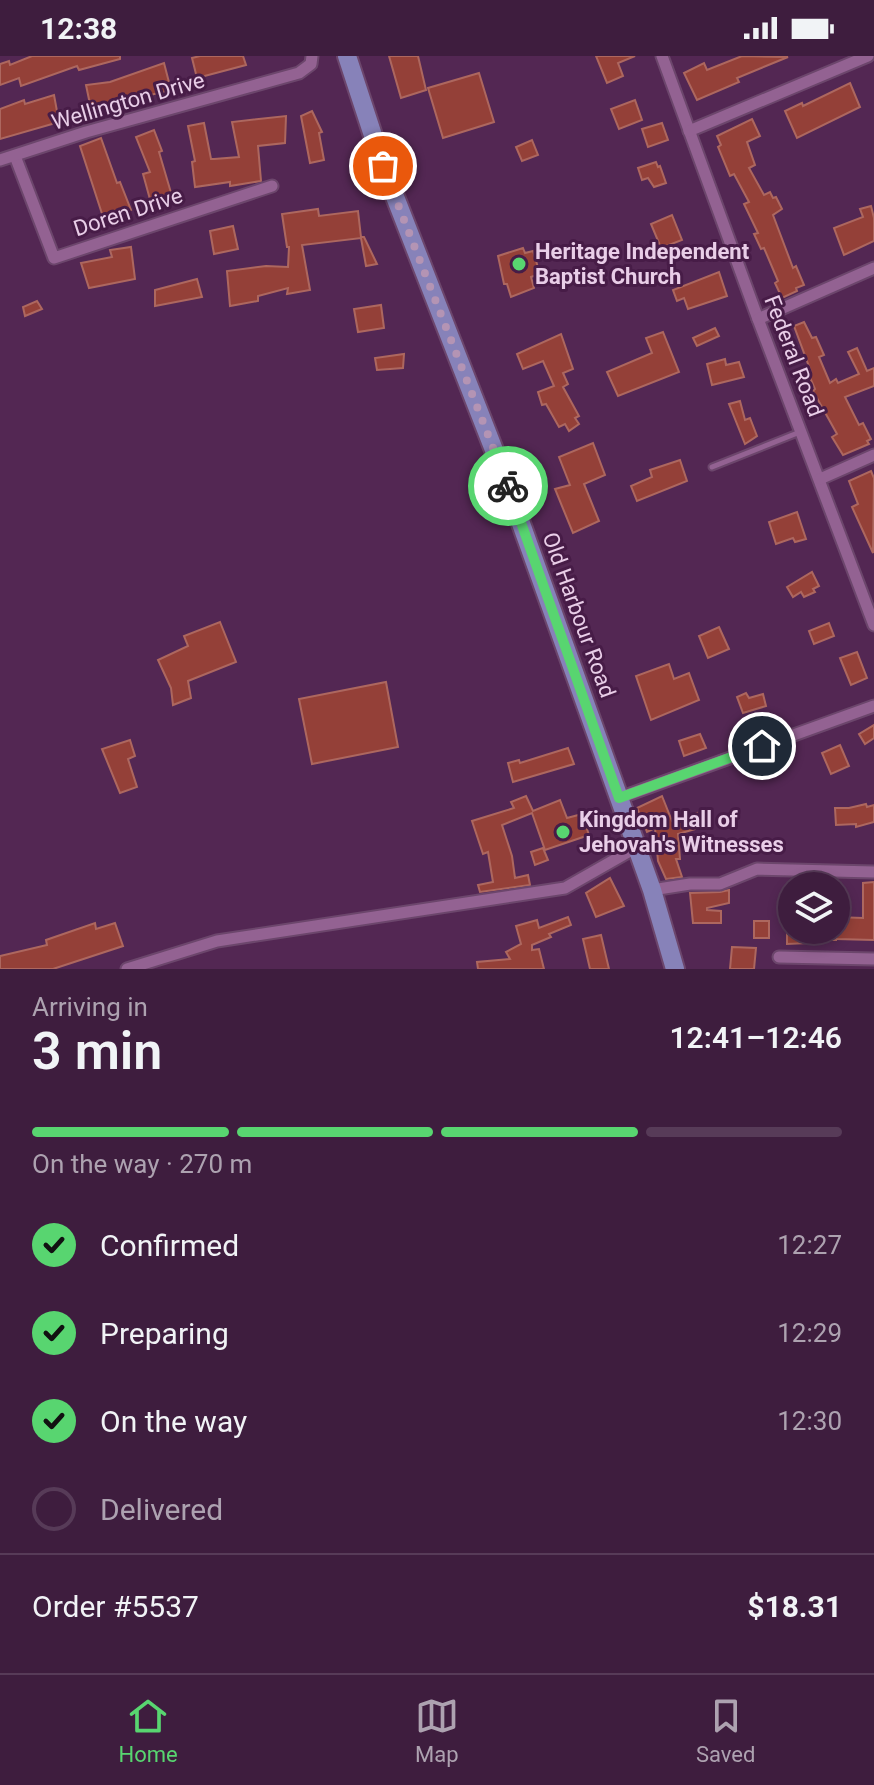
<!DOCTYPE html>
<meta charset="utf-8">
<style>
body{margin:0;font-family:Roboto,sans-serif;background:#452645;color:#f1f3f6;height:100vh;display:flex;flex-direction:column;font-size:30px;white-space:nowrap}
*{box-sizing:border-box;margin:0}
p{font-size:26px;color:#ada2b0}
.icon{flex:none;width:44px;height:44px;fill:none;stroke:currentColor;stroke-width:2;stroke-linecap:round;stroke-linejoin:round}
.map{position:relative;height:913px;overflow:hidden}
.sheet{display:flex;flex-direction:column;background:#3e1d3e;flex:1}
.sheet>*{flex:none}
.buttons{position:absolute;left:778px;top:816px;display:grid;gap:16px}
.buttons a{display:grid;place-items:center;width:72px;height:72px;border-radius:50%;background:#3e1d3e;box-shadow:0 4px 12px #0003,0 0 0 2px #573b58;font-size:40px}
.pin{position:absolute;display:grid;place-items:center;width:68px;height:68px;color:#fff;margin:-34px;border:4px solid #fff;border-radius:50%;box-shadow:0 2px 8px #0007}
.courier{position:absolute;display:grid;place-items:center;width:80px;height:80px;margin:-40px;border:6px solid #58d570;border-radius:50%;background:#fff;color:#222;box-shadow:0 2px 10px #0007}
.overview em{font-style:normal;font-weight:600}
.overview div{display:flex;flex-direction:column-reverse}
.overview{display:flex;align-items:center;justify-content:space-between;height:136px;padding:0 32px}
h1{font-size:52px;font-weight:600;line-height:60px}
.bar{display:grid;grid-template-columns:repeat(4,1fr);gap:12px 8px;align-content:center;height:96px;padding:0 32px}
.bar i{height:10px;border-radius:6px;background:#573b58}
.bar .active{background:#58d570}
.bar p{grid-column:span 4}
.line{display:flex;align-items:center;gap:20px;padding:0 32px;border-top:2px solid #573b58}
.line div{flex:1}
ol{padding:0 32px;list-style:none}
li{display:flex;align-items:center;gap:24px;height:88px}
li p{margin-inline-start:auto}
li .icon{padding:8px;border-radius:50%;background:#58d570;color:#111;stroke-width:4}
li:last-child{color:#ada2b0}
li i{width:44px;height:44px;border:4px solid #573b58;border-radius:50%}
.status{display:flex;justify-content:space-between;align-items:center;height:56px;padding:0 40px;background:#3e1d3e;direction:ltr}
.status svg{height:22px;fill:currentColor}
.tabs{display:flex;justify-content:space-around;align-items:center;height:112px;border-top:2px solid #573b58;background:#3e1d3e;font-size:22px;color:#ada2b0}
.tabs a{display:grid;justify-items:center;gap:4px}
.tabs .active{color:#58d570}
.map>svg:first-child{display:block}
.building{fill:#944038;stroke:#ad675f;stroke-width:2}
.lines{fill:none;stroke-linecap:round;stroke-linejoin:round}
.service-casing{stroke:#6c466c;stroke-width:9}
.minor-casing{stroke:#6c466c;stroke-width:15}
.primary-casing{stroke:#6c466c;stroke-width:22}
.service{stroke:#936292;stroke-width:5}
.minor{stroke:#936292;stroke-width:11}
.primary{stroke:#8782b9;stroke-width:18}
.done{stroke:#b494b4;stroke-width:8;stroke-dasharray:0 14.4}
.route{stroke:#58d570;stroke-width:10}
.poi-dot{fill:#58d570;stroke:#471c47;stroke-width:3}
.labels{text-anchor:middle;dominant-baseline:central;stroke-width:6;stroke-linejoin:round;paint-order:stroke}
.street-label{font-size:22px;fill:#e9cee8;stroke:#471c47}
.poi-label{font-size:22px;font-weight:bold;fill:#e9cee8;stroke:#471c47;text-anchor:start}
</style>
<div class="status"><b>12:38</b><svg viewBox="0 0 49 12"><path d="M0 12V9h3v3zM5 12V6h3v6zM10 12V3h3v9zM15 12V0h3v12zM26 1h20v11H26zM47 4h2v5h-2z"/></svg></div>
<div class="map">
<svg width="874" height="913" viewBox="0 0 874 913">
<rect width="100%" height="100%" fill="#532753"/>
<g class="building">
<polygon points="32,0 120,0 120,3 79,14 77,10 21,30 19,22 0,29 0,8 9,5 10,9"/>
<polygon points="200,0 243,0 246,9 197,22 192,2"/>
<polygon points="389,0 418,0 426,34 401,42"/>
<polygon points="596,0 635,0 618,7 623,20 607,27"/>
<polygon points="742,0 788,1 737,22 739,26 697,44 684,17 704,7 707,14"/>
<polygon points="164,7 171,34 146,40 146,37 133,40 113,46 114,49 91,53 86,29 110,26"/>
<polygon points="479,17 494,66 443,82 428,32"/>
<polygon points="850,27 860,51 797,82 785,55 802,47 803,50"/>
<polygon points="54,39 59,66 0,83 0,53 24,44 25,48"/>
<polygon points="635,44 642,64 619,73 611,53"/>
<polygon points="312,55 322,76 319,77 324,104 310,107 301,60"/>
<polygon points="286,60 285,87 258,90 261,125 230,130 230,126 195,131 192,106 195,105 188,70 204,67 211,103 214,103 239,101 232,66"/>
<polygon points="752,63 760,80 747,86 755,109 749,112 764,139 770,136 773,142 776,141 782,153 773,159 793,212 796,210 804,229 796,232 797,235 782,242 775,227 778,225 764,192 761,193 754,178 758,177 744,148 749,146 734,118 730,120 718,91 721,89 717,80"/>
<polygon points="662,67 668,84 648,91 642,73"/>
<polygon points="154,74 162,95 159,96 172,140 151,147 143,118 150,116 136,81"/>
<polygon points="101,82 117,127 120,126 131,154 104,164 80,90"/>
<polygon points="532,84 538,99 522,105 516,91"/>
<polygon points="656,106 658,111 660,110 666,127 654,131 648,122 642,124 638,112"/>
<polygon points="871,150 874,162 874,185 844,199 834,172 863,161 860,153"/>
<polygon points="318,153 319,160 358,155 361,181 364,181 377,208 366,210 361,182 302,189 310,234 287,238 288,232 258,240 258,245 230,250 227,215 266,210 288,211 289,191 287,191 282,158"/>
<polygon points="672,159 682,184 661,192 651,168"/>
<polygon points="233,170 238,193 214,198 210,175"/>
<polygon points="131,191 135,223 89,232 81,207 112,201 110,194"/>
<polygon points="523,192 525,197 533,195 540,218 531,221 534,232 511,241 507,228 504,228 498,200"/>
<polygon points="719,216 727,240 688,253 684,242 677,245 673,234"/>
<polygon points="197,223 202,241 155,250 155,234"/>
<polygon points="37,245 42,253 25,260 23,251"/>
<polygon points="381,249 384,272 358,276 354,253"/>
<polygon points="804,266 812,282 816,281 824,299 819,301 830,327 836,323 838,327 859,318 848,296 857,292 867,315 874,312 874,330 845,341 859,369 863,367 871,383 867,385 869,388 843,399 832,381 837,378 813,335 815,333 808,317 811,316 794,270"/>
<polygon points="715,272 719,280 697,290 693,282"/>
<polygon points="663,276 679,316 618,340 607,316 652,297 646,282"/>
<polygon points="561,278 573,313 563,317 568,328 563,331 579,360 575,362 579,368 569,375 565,368 559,371 546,348 542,349 538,336 554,330 543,305 523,313 517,298"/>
<polygon points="404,298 403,312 377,314 375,302"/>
<polygon points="725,303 726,309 739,306 744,321 712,329 707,308"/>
<polygon points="740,345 745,364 750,362 757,380 745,388 729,348"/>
<polygon points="593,387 605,419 584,428 599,465 573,477 555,433 570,429 559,401"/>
<polygon points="680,404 687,425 637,445 631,430 652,421 650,414"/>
<polygon points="871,415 874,422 873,497 852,451 858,448 849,425"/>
<polygon points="797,456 806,483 795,486 793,482 776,488 769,466"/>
<polygon points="812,516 819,530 813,533 815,536 804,541 801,536 793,541 787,531"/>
<polygon points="220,566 236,606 188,625 191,642 173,649 171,632 158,604 188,590 184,580"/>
<polygon points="829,567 834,580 814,588 809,575"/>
<polygon points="719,571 729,593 708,602 699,580"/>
<polygon points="857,596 867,622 851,629 840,602"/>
<polygon points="669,608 674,623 689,617 699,644 651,664 636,620"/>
<polygon points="386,626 398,691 312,708 299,643"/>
<polygon points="746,637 749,642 763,638 766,650 743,657 737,641"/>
<polygon points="874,669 874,682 865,688 859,678"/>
<polygon points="700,678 706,692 684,700 679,685"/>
<polygon points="130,684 135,700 128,703 137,731 120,737 102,693"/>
<polygon points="840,689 849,710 831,718 822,697"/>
<polygon points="568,692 574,708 513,726 508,707 519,704 520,707"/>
<polygon points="526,740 533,755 560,744 567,762 582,758 589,779 545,794 532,757 502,769 512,800 515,822 528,819 530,829 480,836 478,829 493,826 488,796 483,798 472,765 514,752 511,746"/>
<polygon points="662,740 672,765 697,757 702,771 678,778 680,803 676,803 682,821 666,823 658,805 655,772 647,776 637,752"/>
<polygon points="866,748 867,751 874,749 874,766 856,771 856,768 836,769 835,752 849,752"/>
<polygon points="543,792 548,804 535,809 531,796"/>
<polygon points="610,822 624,850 596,861 586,837"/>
<polygon points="874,826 874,884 836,883 836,861 863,862 863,827"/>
<polygon points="729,834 729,847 707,852 707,854 721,855 721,867 693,867 690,837 720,836"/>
<polygon points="568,861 571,869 549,878 551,881 532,889 532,894 539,893 544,913 478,913 477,906 510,903 506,896 521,888 516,870 537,864 539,872"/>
<rect x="754" y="865" width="15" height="17"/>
<polygon points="95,867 96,873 115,867 123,890 53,913 0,913 0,900 47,889 46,884"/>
<polygon points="787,874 836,874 836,884 808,884 808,887 787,888"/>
<polygon points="601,879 609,913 590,913 583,883"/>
<polygon points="732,891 756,892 754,913 730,913"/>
</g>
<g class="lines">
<defs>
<polyline id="service" points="712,411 800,376"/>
<g id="minor">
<polyline points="662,0 758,263 874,569"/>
<polyline points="689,75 868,0"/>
<polyline points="15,100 54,202 272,130"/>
<polyline points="0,104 86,76 299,17 311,8 312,0"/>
<polyline points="758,263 874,212"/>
<polyline points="820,423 874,399"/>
<polyline points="619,742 874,650"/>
<polyline points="652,834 690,828 720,828 757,813 874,816"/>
<polyline points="779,901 874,903"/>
<polyline points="127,913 217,885 565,832 637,791"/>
</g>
<polyline id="primary" points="347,0 383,110 503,417 652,834 675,913"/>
</defs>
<use href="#service" class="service-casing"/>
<use href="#minor" class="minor-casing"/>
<use href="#primary" class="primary-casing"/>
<use href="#service" class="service"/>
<use href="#minor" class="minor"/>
<use href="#primary" class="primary"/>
</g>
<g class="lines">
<polyline class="done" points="383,110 508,430"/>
<polyline class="route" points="508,430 619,742 762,690"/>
</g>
<g class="poi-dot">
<circle cx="519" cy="208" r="8"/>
<circle cx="563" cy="776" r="8"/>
</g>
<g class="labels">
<g class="street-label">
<text transform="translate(128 45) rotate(-16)">Wellington Drive</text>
<text transform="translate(128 156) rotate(-18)">Doren Drive</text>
<text transform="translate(794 300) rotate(69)">Federal Road</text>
<text transform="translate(579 559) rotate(70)">Old Harbour Road</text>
</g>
<g class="poi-label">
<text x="535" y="195">Heritage Independent<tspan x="535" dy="25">Baptist Church</tspan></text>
<text x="579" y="763">Kingdom Hall of<tspan x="579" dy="25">Jehovah's Witnesses</tspan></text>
</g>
</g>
</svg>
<div class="buttons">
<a><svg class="icon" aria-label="layers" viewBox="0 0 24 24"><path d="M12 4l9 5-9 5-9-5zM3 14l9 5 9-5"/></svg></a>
</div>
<div class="pin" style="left:383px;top:110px;background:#ea580c"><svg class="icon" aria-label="bag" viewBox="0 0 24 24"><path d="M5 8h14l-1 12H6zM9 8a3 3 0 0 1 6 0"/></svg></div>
<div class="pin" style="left:762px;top:690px;background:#1f2937"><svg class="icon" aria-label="home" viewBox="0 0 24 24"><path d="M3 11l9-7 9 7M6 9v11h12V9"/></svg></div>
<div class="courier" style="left:508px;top:430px"><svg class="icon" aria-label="bike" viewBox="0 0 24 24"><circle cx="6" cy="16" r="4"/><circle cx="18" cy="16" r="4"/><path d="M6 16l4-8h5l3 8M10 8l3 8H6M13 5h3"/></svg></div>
</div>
<section class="sheet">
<div class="overview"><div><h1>3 min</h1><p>Arriving in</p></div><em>12:41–12:46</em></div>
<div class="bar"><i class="active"></i><i class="active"></i><i class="active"></i><i></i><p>On the way · 270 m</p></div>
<ol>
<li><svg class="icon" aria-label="check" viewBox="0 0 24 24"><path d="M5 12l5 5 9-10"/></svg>Confirmed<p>12:27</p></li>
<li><svg class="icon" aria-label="check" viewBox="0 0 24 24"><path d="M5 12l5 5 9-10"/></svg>Preparing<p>12:29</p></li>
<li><svg class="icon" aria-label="check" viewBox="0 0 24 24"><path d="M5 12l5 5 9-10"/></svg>On the way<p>12:30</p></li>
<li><i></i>Delivered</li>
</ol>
<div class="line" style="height:104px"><div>Order #5537</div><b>$18.31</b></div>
</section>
<nav class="tabs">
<a class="active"><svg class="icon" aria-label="home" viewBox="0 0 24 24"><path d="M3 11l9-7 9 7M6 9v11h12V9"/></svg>Home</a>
<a><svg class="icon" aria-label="map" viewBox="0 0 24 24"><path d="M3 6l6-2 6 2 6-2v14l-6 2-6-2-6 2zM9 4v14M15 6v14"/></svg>Map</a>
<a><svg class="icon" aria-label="saved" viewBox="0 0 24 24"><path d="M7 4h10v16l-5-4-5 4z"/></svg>Saved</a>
</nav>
